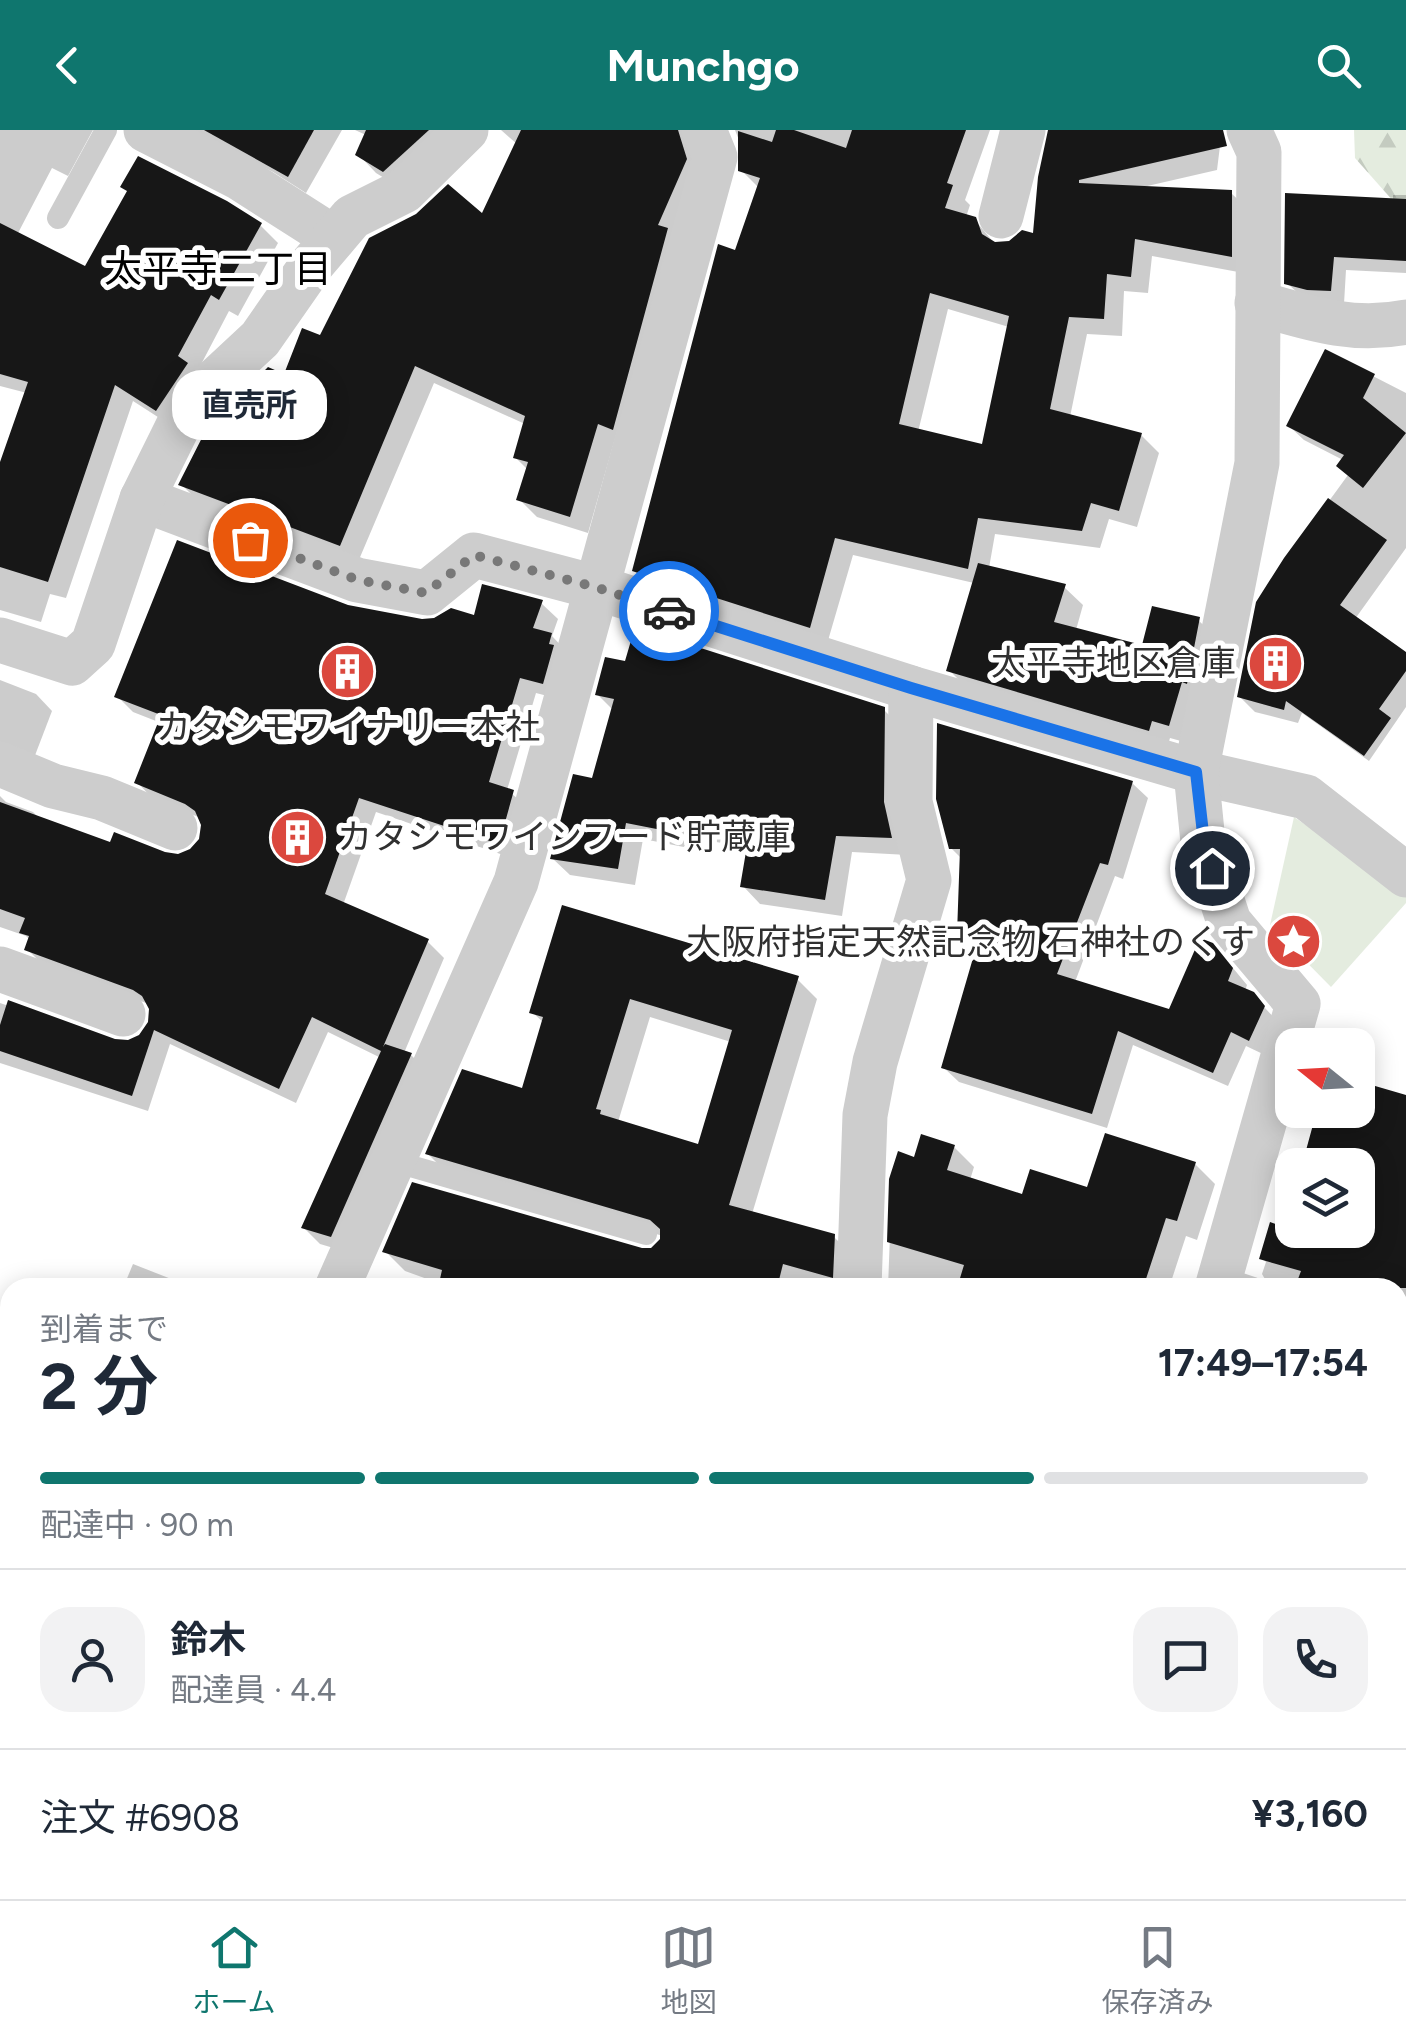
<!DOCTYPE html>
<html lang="ja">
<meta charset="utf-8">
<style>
body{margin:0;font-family:Figtree,"Noto Sans JP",sans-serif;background:#f2f2f3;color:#1f2937;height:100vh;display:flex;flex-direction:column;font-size:38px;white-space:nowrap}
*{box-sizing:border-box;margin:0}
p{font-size:32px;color:#747a83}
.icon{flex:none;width:55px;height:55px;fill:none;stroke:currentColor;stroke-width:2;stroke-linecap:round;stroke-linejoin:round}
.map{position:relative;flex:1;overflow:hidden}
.side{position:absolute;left:0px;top:1148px;width:1408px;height:622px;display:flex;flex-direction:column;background:#fff;border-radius:30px 30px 0 0;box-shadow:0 5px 25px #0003}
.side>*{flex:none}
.needle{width:65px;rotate:288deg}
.buttons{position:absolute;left:1275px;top:898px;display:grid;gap:20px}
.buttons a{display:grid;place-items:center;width:100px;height:100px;border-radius:20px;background:#fff;box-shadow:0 5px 25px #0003;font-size:50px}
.pin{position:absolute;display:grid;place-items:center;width:85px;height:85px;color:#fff;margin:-42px;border:5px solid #fff;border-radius:50%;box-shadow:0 2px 10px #0007}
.courier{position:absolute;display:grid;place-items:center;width:100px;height:100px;margin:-50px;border:8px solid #1a73e8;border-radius:50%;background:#fff;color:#222;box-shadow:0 2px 12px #0007}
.bubble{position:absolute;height:70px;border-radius:30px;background:#fff;box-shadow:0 5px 25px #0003;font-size:32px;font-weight:700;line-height:70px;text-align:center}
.summary em{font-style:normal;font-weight:700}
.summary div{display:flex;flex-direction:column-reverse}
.summary{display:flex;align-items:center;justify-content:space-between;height:170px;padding:0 40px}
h1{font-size:65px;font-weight:700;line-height:75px}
.bar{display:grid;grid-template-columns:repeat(4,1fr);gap:15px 10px;align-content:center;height:120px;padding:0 40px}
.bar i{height:12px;border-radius:8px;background:#e0e1e3}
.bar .active{background:#0f766e}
.bar p{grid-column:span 4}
.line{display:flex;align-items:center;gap:25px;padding:0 40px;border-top:2px solid #e0e1e3}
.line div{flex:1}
.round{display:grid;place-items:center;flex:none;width:105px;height:105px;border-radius:30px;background:#f2f2f3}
header{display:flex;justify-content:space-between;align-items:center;height:130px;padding:0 40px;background:#0f766e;color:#fff;font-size:45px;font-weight:700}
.menu{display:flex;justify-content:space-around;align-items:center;height:140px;border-top:2px solid #e0e1e3;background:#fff;font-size:28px;color:#747a83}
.menu a{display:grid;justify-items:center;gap:5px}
.menu .active{color:#0f766e}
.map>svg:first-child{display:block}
.forest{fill:url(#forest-firs)}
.green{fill:#e4ecdf}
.shadow{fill:#0003;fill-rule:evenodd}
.building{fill:#171717;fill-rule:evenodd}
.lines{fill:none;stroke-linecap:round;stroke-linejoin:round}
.lane{stroke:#cdcdcd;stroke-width:22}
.street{stroke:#cdcdcd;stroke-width:45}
.done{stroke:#787878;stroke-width:10;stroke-dasharray:0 18}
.route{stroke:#1a73e8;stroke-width:12}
.labels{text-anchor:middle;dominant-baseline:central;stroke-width:10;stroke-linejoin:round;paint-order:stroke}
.poi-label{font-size:35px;fill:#303030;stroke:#fff;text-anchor:end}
.neighbourhood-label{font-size:38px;fill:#000;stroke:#fff}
</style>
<header><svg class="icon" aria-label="back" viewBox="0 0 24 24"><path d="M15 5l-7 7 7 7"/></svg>Munchgo<svg class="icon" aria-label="search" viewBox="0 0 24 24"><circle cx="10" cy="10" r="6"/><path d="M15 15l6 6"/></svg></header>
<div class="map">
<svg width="1406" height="1769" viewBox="0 0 1406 1769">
<defs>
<pattern id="forest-firs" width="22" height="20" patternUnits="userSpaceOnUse" patternTransform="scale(2.5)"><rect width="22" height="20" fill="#e4ecdf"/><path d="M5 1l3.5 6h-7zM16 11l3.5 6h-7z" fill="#c4cbc0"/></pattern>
</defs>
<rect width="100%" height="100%" fill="#fff"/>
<polygon class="forest" points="1354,0 1406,0 1406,79 1402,81 1355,28"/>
<polygon class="green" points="1294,687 1406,763 1406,773 1331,857 1270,795"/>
<g class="shadow">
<polygon points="0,0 93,0 68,46 52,38 17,105 86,139 260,95 278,113 238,186 229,181 196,244 175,298 133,271 66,468 50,464 41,492 0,480 0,336 27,263 0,256"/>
<polygon points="190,0 342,0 306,63 273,42"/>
<polygon points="355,0 457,0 402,59 376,43 358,24 366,5"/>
<polygon points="501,0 703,0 588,403 537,387 519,369 528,340 515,327 525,294 434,253 358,432 199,372 181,354 236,308 321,208 483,87 517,14"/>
<path d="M735 0H990L965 70 970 75 966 87 974 89 995 114 1035 107 1051 0H1222L1217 40 1143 57 1231 63 1250 81 1249 144 1152 126 1148 163 1124 161 1122 206 1087 204 1070 287 1141 305 1159 323 1137 397 1109 389 1100 418 995 404 989 438 1064 457 1083 475 1076 500 1144 518 1198 490 1217 508 1188 613 1170 608 1167 618 968 559 949 540 974 453 853 425 827 514 653 459 635 441 759 58 741 40 742 18ZM948 179 1009 197 984 317 918 302Z"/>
<polygon points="1393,65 1406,65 1406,143 1346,140 1344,174 1301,166 1287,153 1393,71"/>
<polygon points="1326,222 1406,263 1406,418 1355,489 1406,525 1406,577 1369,631 1302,583 1298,593 1255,582 1240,567 1286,430 1348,345 1343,330 1304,310 1289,296"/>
<polygon points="541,473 558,489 552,506 567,522 559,569 536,563 507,660 529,678 515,729 376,682 343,775 427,811 444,828 404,923 411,925 427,941 347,1122 320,1114 304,1098 381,928 328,902 296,973 170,914 148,981 0,933 0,873 113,911 129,912 142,905 150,893 149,874 44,836 27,819 30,810 26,806 0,797 0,666 6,672 33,682 40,689 112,716 178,727 192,721 201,710 204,695 201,688 153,669 137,652 161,593 133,582 117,566 347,477 422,491 476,488"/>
<polygon points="0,550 36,564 52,581 34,628 0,630"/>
<polygon points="597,564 883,579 901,597 908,725 852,722 842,786 760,774 743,756 749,717 696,709 694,719 643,709 635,755 570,745 552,728 594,650 614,581"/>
<polygon points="1132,653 1148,668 1123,749 1115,746 1075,852 1171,882 1228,832 1247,855 1245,861 1252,864 1279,893 1265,925 1246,916 1228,956 1133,915 1107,998 959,952 943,937 979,818 959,803 962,729 951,718"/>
<path d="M564 778 797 849 817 869 752 1084 833 1106 854 1127 853 1158H452L405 1141 385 1121H652L663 1106 448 1044 428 1024 523 962 544 893 532 882ZM650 887 731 912 700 1017 618 992Z"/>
<polygon points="1358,954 1406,970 1406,1205 1398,1215 1399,1222 1406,1222 1406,1269 1398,1267 1398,1158 1270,1158 1262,1144 1266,1132 1262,1128 1286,1100 1292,1076 1292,1100 1358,1100 1358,1035 1314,1035 1329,980 1358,980"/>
<polygon points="954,1017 974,1037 970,1050 1024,1067 1089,1061 1195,1034 1215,1054 1197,1110 1186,1106 1169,1158 888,1158 892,1050 916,1030"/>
<polygon points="133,1134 184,1154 187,1158 123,1158"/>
<polygon points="23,1150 43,1158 21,1158"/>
<polygon points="10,1188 10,1252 0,1242 0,1215"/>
<polygon points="10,1300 10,1517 0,1513 0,1326"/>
<polygon points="1398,1343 1406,1346 1406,1400 1398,1397"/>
<polygon points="1398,1466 1406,1469 1406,1544 1398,1541"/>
<polygon points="10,1567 10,1654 0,1651 0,1595"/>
<polygon points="1406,1593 1406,1675 1398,1667 1398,1629"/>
<polygon points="111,1760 145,1760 168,1769 108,1769"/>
<polygon points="271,1760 421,1760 447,1769 268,1769"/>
<polygon points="475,1760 585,1760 582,1769 472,1769"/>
<polygon points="784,1760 1011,1760 1008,1769 783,1769"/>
<polygon points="1100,1760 1230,1760 1253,1769 1097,1769"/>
</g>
<g class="building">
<polygon points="204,0 314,0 288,47"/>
<polygon points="366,0 429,0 383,42 355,25"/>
<polygon points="521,0 678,0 687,29 658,95 668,98 613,300 598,294 570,387 516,370 528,332 513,328 525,286 415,236 340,416 178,355 209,294 235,305 261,244 268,237 284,244 302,198 320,205 369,108 416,84 448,54 482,83"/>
<path d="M776 0H794L846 18 852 0H966L947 53 953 55 945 78 976 87 982 104 995 112 1009 111 1022 100 1033 103 1038 47 1048 0H1223L1227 16 1079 50V53L1232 60V127L1135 109 1131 147 1107 144 1104 189 1069 187 1050 279 1142 303 1119 381 1091 373 1082 401 978 388 968 439 835 408 810 498 632 441 718 114 735 120 760 48 738 41V1L772 12ZM930 163 1009 186 982 314 899 294Z"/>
<polygon points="138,26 227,71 262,93 219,170 211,165 178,226 188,233 156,281 115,255 48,452 0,437 0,332 28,252 0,244 0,93 85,136 127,61 120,57"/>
<polygon points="1285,63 1406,69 1406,131 1334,127 1331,161 1307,160 1284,154"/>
<polygon points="1325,219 1375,244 1363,268 1406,303 1363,358 1336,336 1344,325 1286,296"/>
<polygon points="1328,368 1387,410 1340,475 1406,522 1406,541 1379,579 1391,588 1364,626 1286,571 1284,580 1237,567 1256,472 1284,428"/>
<polygon points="177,410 348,475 422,489 434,488 451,478 474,485 482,454 543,470 533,498 552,503 549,514 554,515 543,554 520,548 489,652 514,660 499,714 359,668 325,764 429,809 383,917 385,914 412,923 331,1107 301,1098 381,921 312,887 279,959 154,900 132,966 0,921 0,895 8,870 115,909 128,910 139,905 148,892 149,879 142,866 133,860 24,820 29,806 19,803 25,788 0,779 0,672 110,712 114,702 165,722 178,724 190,719 199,709 201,695 195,681 185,674 134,653 161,585 114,567"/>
<polygon points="978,433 1066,454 1054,492 1142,515 1152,476 1200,487 1187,554 1182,552 1169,596 1152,591 1149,601 946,541"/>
<polygon points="635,497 885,577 884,672 892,708 836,706 825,770 740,757 749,704 679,693 677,703 626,693 618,739 550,729 573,644 592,648 614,569 595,565 605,527 625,531"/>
<polygon points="937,593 1133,651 1108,735 1100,733 1057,844 1169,879 1200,808 1213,813 1233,838 1228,851 1254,862 1265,876 1249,911 1231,902 1213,943 1118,901 1092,984 941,938 980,804 957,804 960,719 949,719 936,669"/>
<path d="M562 775 799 846 729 1075 835 1104 833 1148 783 1134 777 1158H470L440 1149 442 1140 382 1122 412 1052 642 1118H651L660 1109V1099L650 1090 425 1024 462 939 522 958 543 887 529 883ZM630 869 732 900 698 1014 600 984 601 980 596 979Z"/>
<polygon points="1358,951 1406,965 1406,1158 1329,1158 1298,1149 1301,1141 1259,1129 1270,1092 1284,1097 1292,1067 1292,1100 1358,1100 1358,1035 1302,1035 1317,980 1358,980"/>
<polygon points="1105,1003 1196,1032 1177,1091 1166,1088 1143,1158 957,1158 964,1135 887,1112 889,1049 898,1021 914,1027 921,1004 955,1015 947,1040 1022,1064 1030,1039 1087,1057"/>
</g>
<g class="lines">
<g class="lane">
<polyline points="58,88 106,0"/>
<polyline points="393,1031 646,1104"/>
<polyline points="1220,1147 1253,1158"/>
<polyline points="1398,1203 1406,1206"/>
</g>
<g class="street">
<polyline points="146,0 240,48 334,108"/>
<polyline points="1001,86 1023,0"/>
<path d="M1257 173C1309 188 1352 203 1406 192"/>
<polyline points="142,369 357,450 427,463 474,425 595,457 911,558 1196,642 1306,667 1406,745"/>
<polyline points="0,510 72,533 93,514 142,369 188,276 260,209 313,133 352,87 404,61 466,0"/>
<polyline points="0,634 53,656 102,668 175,698"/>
<polyline points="0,839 123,884"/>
<polyline points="337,1158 516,752 715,27 704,0"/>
<polyline points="859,1158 865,985 875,932 929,750 910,672 911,558"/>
<polyline points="1217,1158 1298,874 1229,792 1203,712 1196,642 1257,333 1259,22 1249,0"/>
<polyline points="1398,1705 1406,1715"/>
<polyline points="69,1769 73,1760"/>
<polyline points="754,1769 756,1760"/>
<polyline points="1068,1769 1070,1760"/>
</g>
</g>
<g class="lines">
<polyline class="done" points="250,410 358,450 426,463 474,425 595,457 669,481"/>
<polyline class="route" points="669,481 911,558 1196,642 1204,712 1212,738"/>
</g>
<defs>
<symbol id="building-disc" viewBox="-11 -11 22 22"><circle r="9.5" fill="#db483e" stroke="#fff"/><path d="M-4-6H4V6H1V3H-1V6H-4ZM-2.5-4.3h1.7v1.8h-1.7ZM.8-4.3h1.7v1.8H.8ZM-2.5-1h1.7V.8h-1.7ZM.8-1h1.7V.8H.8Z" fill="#fff"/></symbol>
<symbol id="sight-disc" viewBox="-11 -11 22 22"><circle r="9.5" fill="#db483e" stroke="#fff"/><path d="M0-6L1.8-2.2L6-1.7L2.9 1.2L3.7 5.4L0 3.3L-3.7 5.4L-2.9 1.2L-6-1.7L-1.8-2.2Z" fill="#fff"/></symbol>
</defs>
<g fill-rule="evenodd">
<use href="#building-disc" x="1244" y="502" width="63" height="63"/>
<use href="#building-disc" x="316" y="510" width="63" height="63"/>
<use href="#building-disc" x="266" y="676" width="63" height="63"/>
<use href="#sight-disc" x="1262" y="780" width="63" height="63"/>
</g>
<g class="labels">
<g class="poi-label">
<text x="1236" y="533">太平寺地区倉庫</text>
<text x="348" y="597" text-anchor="middle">カタシモワイナリー本社</text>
<text x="337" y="707" text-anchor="start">カタシモワインフード貯蔵庫</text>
<text x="1255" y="812">大阪府指定天然記念物 石神社のくす</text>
</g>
<g class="neighbourhood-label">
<text x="218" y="139">太平寺二丁目</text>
</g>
</g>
</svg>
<div class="buttons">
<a><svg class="needle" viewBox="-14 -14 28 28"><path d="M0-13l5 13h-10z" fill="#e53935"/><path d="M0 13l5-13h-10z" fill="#747a83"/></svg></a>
<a><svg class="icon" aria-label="layers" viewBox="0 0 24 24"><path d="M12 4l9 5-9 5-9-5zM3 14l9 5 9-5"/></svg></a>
</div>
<div class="pin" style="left:250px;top:410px;background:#ea580c"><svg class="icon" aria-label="bag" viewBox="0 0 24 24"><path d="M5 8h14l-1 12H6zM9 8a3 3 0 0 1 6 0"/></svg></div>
<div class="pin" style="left:1212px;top:738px;background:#1f2937"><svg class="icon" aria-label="home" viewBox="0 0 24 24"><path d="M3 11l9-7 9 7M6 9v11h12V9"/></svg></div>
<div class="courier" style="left:669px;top:481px"><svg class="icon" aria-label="car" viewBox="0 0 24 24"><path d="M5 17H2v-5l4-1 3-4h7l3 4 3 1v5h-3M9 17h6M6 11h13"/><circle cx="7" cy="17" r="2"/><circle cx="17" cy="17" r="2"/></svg></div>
<div class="bubble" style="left:172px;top:240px;width:155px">直売所</div>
<section class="side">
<div class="summary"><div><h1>2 分</h1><p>到着まで</p></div><em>17:49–17:54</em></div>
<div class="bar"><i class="active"></i><i class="active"></i><i class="active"></i><i></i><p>配達中 · 90 m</p></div>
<div class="line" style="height:180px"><a class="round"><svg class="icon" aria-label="person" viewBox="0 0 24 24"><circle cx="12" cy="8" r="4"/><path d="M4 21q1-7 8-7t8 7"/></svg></a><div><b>鈴木</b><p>配達員 · 4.4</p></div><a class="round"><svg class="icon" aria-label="chat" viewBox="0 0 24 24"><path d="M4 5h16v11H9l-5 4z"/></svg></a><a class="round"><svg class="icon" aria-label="phone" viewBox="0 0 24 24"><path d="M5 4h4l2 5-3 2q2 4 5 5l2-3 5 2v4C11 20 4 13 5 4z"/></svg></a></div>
<div class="line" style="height:130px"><div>注文 #6908</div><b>¥3,160</b></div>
</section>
</div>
<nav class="menu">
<a class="active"><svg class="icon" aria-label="home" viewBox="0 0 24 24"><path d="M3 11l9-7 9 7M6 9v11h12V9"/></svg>ホーム</a>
<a><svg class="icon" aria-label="map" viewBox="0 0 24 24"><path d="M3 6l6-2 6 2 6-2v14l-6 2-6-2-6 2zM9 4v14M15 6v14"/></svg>地図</a>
<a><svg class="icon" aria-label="saved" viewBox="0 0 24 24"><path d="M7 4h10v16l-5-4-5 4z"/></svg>保存済み</a>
</nav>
